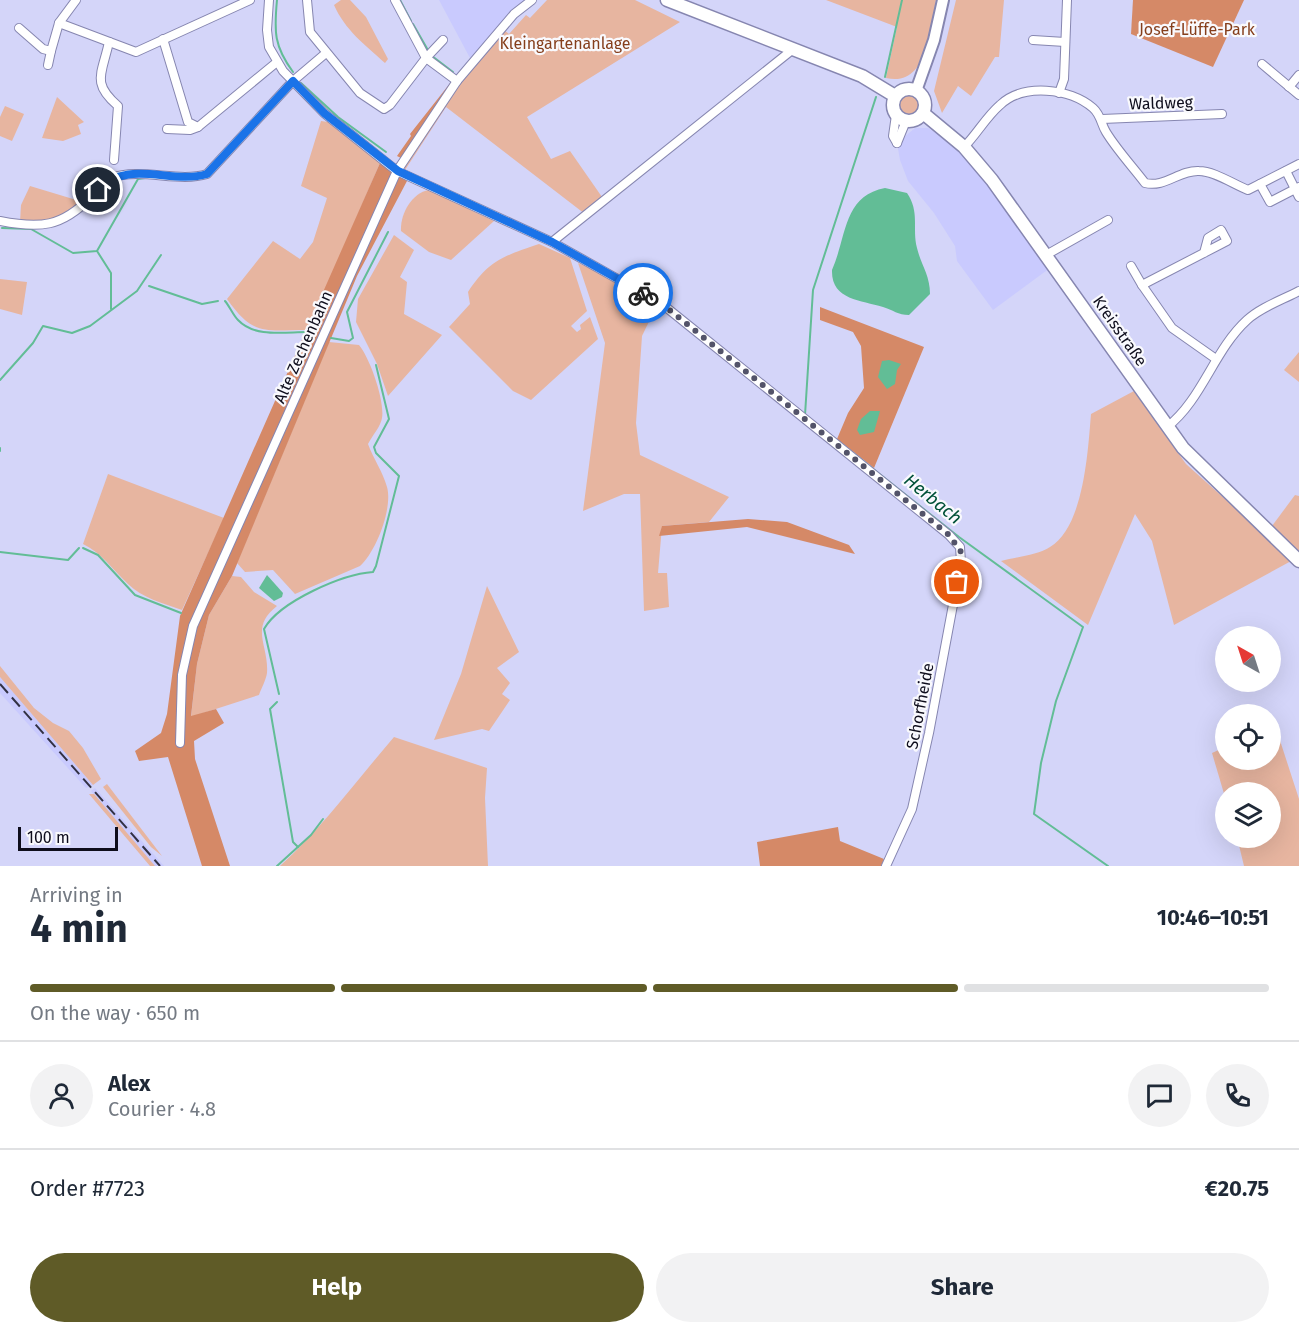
<!DOCTYPE html>
<meta charset="utf-8">
<style>
body{margin:0;font-family:"Fira Sans",sans-serif;background:#f2f2f3;color:#1f2937;height:100vh;display:flex;flex-direction:column;font-size:22px;white-space:nowrap}
*{box-sizing:border-box;margin:0}
p{font-size:20px;color:#747a83}
.icon{flex:none;width:33px;height:33px;fill:none;stroke:currentColor;stroke-width:2;stroke-linecap:round;stroke-linejoin:round}
.map{position:relative;height:866px;overflow:hidden}
.details{display:flex;flex-direction:column;background:#fff;flex:1}
.details>*{flex:none}
.needle{width:39px;rotate:321deg}
.controls{position:absolute;left:1215px;top:626px;display:grid;gap:12px}
.controls a{display:grid;place-items:center;width:66px;height:66px;border-radius:50%;background:#fff;box-shadow:0 6px 24px #0002;font-size:30px}
.scale{position:absolute;left:18px;bottom:15px;width:100px;box-sizing:border-box;padding-left:6px;border:3px solid #0e0d1c;border-top:0;font-size:16px;line-height:21px;white-space:nowrap;color:#0e0d1c;-webkit-text-stroke:4px #f9f9fd;paint-order:stroke}
.pin{position:absolute;display:grid;place-items:center;width:51px;height:51px;color:#fff;margin:-26px;border:3px solid #fff;border-radius:50%;box-shadow:0 2px 6px #0007}
.courier{position:absolute;display:grid;place-items:center;width:60px;height:60px;margin:-30px;border:4px solid #1a73e8;border-radius:50%;background:#fff;color:#222;box-shadow:0 2px 8px #0007}
.overview em{font-style:normal;font-weight:700}
.overview div{display:flex;flex-direction:column-reverse}
.overview{display:flex;align-items:center;justify-content:space-between;height:102px;padding:0 30px}
h1{font-size:39px;font-weight:700;line-height:45px}
.bar{display:grid;grid-template-columns:repeat(4,1fr);gap:9px 6px;align-content:center;height:72px;padding:0 30px}
.bar i{height:8px;border-radius:4px;background:#e0e1e3}
.bar .selected{background:#5f5b27}
.bar p{grid-column:span 4}
.line{display:flex;align-items:center;gap:15px;padding:0 30px;border-top:2px solid #e0e1e3}
.line div{flex:1}
.round{display:grid;place-items:center;flex:none;width:63px;height:63px;border-radius:32px;background:#f2f2f3}
.primary-button{display:flex;gap:12px;margin-top:auto;padding:12px 30px}
.primary-button a{flex:1;height:69px;border-radius:36px;background:#5f5b27;color:#fff;font-size:24px;font-weight:700;line-height:69px;text-align:center}
.primary-button a+a{background:#f2f2f3;color:#1f2937}
.map>svg:first-child{display:block}
.built{fill:#c9cafe}
.green{fill:#e7b5a0}
.forest{fill:#d58967}
.water{fill:#62bd96}
.lines{fill:none;stroke-linecap:round;stroke-linejoin:round}
.stream{stroke:#62bd96;stroke-width:2}
.street-casing{stroke:#8686b0;stroke-width:10}
.secondary-casing{stroke:#8686b0;stroke-width:14}
.primary-casing{stroke:#8686b0;stroke-width:15}
.street{stroke:#fff;stroke-width:8}
.secondary{stroke:#fff;stroke-width:10}
.primary{stroke:#fff;stroke-width:12}
.rail{stroke:#323144;stroke-width:2;stroke-dasharray:12 6;stroke-linecap:butt}
.done{stroke:#535369;stroke-width:6;stroke-dasharray:0 10.8}
.route{stroke:#1a73e8;stroke-width:8}
.labels{text-anchor:middle;dominant-baseline:central;stroke-width:4.5;stroke-linejoin:round;paint-order:stroke}
.park-label{font-size:16px;fill:#853e1c;stroke:#f9f9fd}
.street-label{font-size:16px;fill:#0e0d1c;stroke:#f9f9fd}
.water-label{font-size:18px;font-style:italic;fill:#015138;stroke:#f9f9fd}
</style>
<div class="map">
<svg width="1299" height="866" viewBox="0 0 1299 866">
<rect width="100%" height="100%" fill="#d4d5f9"/>
<g class="built">
<polygon points="439,0 525,0 510,13 470,58"/>
<polygon points="915,128 928,128 952,143 990,185 1050,268 993,310 957,261 955,246 934,213 908,181 900,160 897,143"/>
<polygon points="0,677 93,785 86,788 0,693"/>
<polygon points="95,788 164,866 155,866 91,791"/>
</g>
<g class="green">
<path d="M341 0H350L366 17 388 59 385 63C365 45 345 30 334 5Z"/>
<polygon points="547,0 635,0 680,22 527,117 551,159 570,151 602,197 585,214 446,107 405,170 405,162 461,82 504,30 509,34 526,15 530,18"/>
<path d="M826 0H936C930 28 928 88 886 78L897 27Z"/>
<polygon points="956,0 1004,0 999,57 995,57 971,96 958,86 942,113 934,91"/>
<circle cx="909" cy="104" r="12"/>
<polygon points="57,97 84,122 78,125 81,134 63,141 42,138"/>
<polygon points="5,106 24,114 12,141 0,136 0,117"/>
<path d="M321 121 328 122 380 163 308 330C264 330 254 337 227 299L273 241 300 259 313 242 327 198 301 186Z"/>
<polygon points="30,186 83,202 51,221 20,222 21,205"/>
<path d="M429 190 494 221 451 260 429 252 401 231C400 215 411 193 429 190Z"/>
<polygon points="394,235 414,250 400,277 407,282 404,314 442,335 388,396 377,364 356,322 358,299"/>
<path d="M539 244 570 258 587 311 571 326 577 332 581 329 580 325 590 317 598 339 531 400 513 391 449 327 470 304 468 292C489 260 504 256 539 244Z"/>
<polygon points="578,263 613,279 657,305 642,336 636,423 640,455 729,497 709,522 662,526 658,573 667,573 669,607 644,611 640,494 624,494 583,511 605,343"/>
<polygon points="0,279 27,282 22,315 0,309"/>
<path d="M329 342 359 345C370 358 385 401 382 418 381 426 372 436 368 444 373 458 383 472 387 487 393 508 376 552 360 566L295 594 273 570 245 572 237 563Z"/>
<polygon points="1299,352 1299,382 1284,370"/>
<path d="M1134 391 1186 464 1293 560 1174 625 1152 541 1135 514 1088 625 1001 561C1016 557 1038 555 1050 547 1084 527 1088 450 1091 414Z"/>
<path d="M108 474 224 518 182 610C163 603 142 598 128 584 112 569 102 553 83 544Z"/>
<polygon points="1295,495 1299,496 1299,552 1272,526"/>
<path d="M232 576 241 577 254 592 277 606C249 628 269 645 267 673 266 680 261 689 259 695L191 717 197 664 209 615Z"/>
<polygon points="487,586 519,652 497,668 510,683 502,694 510,700 489,731 482,729 434,740 461,674"/>
<polygon points="0,666 34,708 53,723 69,731 83,748 101,779 93,785 0,677"/>
<polygon points="1274,722 1299,799 1299,866 1244,866 1237,837 1270,837 1270,792 1226,792 1225,797 1212,753 1225,747 1226,759 1270,759 1271,723"/>
<path d="M394 737 487 768 485 798 488 866H280C322 828 357 780 394 737Z"/>
<polygon points="107,784 162,856 151,847 103,787"/>
<polygon points="89,794 94,794 155,866 150,866"/>
</g>
<g class="forest">
<polygon points="1133,0 1244,0 1213,67 1131,34"/>
<polygon points="451,82 453,84 401,158 397,156 411,136 410,134"/>
<polygon points="380,163 407,181 357,276 232,576 209,615 197,664 191,716 216,709 224,723 194,741 195,759 230,866 202,866 168,757 139,761 135,751 161,733 167,714 180,616"/>
<polygon points="820,307 924,347 874,468 837,439 848,413 864,388 861,346 853,332 820,320"/>
<polygon points="748,519 787,522 849,545 855,554 747,527 659,536 662,526"/>
<polygon points="838,827 840,841 884,859 881,866 760,866 757,842"/>
</g>
<g class="water">
<path d="M885 188 907 193C920 212 912 228 917 248 921 265 930 275 930 294L909 315C898 315 893 310 883 307 861 300 831 300 832 270 847 236 843 196 885 188Z"/>
<polygon points="889,360 901,364 897,370 895,384 887,389 878,377 882,361"/>
<polygon points="870,411 880,411 874,432 860,435 857,430 861,419"/>
<polygon points="267,575 283,593 282,597 274,601 259,588"/>
</g>
<g class="lines">
<g class="stream">
<path d="M277 0C274 32 274 46 293 72"/>
<polyline points="400,0 411,21"/>
<polyline points="413,24 429,52"/>
<polyline points="432,56 453,72"/>
<polyline points="885,77 902,0"/>
<polyline points="301,83 338,117 386,152"/>
<polyline points="876,97 813,290 805,415 959,537 1083,627 1056,701 1041,763 1034,814 1108,866"/>
<polyline points="2,228 31,229 73,253 97,251 138,179 145,178"/>
<polyline points="97,251 111,273 111,309"/>
<polyline points="149,286 202,304 218,301"/>
<path d="M225 301C230 307 233 315 238 320 255 338 285 332 307 332"/>
<polyline points="331,338 349,341 353,338 347,312 388,232"/>
<polyline points="0,380 33,343 43,326 72,333 90,326 137,291 161,255"/>
<polyline points="0,448 0,451"/>
<polyline points="83,548 98,555 135,595 181,613"/>
<polyline points="0,552 68,560 79,548"/>
<path d="M279 694 264 629C280 601 343 574 373 572L376 566 399 476 376 453 374 447 389 419 376 365"/>
<polyline points="277,702 270,709 293,842 298,847"/>
<polyline points="277,866 311,835 323,819"/>
</g>
<defs>
<g id="street">
<polyline points="76,0 59,23 136,52 250,0"/>
<polyline points="269,0 267,30 269,47 283,71 324,113 397,171 552,242 662,304 949,535 960,547 961,562 929,733 912,809 886,866"/>
<polyline points="307,0 310,32 360,93 384,109 390,105 426,58 395,0"/>
<polyline points="19,28 43,49 51,51 59,23"/>
<polyline points="163,39 188,122 198,127 277,62"/>
<polyline points="443,40 426,58 457,81"/>
<polyline points="1033,40 1065,42"/>
<path d="M109 42C102 74 91 83 118 106L114 160"/>
<polyline points="1262,64 1299,95"/>
<polyline points="48,65 51,51"/>
<polyline points="1289,87 1299,75"/>
<polyline points="1059,93 1064,79 1067,0"/>
<polyline points="896,115 893,136 897,143"/>
<polyline points="1102,119 1222,114"/>
<polyline points="167,129 190,130 198,127"/>
<polyline points="897,143 906,121"/>
<path d="M964 147C977 134 986 117 1000 105 1023 83 1070 88 1093 108 1101 115 1101 124 1106 132 1117 150 1132 166 1145 183 1165 188 1179 170 1199 171 1214 171 1233 184 1248 190L1299 164"/>
<polyline points="1286,171 1299,197"/>
<polyline points="1260,184 1270,202 1299,187"/>
<path d="M0 221C40 229 62 227 91 197 97 191 103 180 111 178 141 167 178 183 207 174L293 81 326 53"/>
<polyline points="552,242 792,50"/>
<polyline points="1204,253 1208,238 1221,230 1227,241 1142,285 1172,328 1216,359"/>
<polyline points="1046,255 1108,220"/>
<polyline points="1131,266 1142,285"/>
<path d="M1167 427C1202 400 1214 350 1247 320 1261 307 1282 300 1299 291"/>
<polyline points="180,743 182,675 193,626 397,171 457,81 514,14 532,0"/>
</g>
<polyline id="secondary" points="916,91 934,40 943,0"/>
<g id="primary">
<polyline points="667,0 862,76 895,96"/>
<circle cx="909" cy="105" r="16"/>
<polyline points="923,113 964,147 992,180 1183,448 1299,561"/>
</g>
</defs>
<use href="#street" class="street-casing"/>
<use href="#secondary" class="secondary-casing"/>
<use href="#primary" class="primary-casing"/>
<use href="#street" class="street"/>
<use href="#secondary" class="secondary"/>
<use href="#primary" class="primary"/>
<polyline class="rail" points="0,684 160,866"/>
</g>
<g class="lines">
<polyline class="done" points="643,293 662,304 949,535 961,552 957,582"/>
<path class="route" d="M98 190C128 158 171 185 207 174L293 81 324 113 398 171 552 242 643 293"/>
</g>
<g class="labels">
<g class="park-label">
<text x="1197" y="29">Josef-Lüffe-Park</text>
<text x="565" y="43">Kleingartenanlage</text>
</g>
<g class="street-label">
<text transform="translate(1161 103) rotate(-2)">Waldweg</text>
<text transform="translate(1120 331) rotate(55)">Kreisstraße</text>
<text transform="translate(303 347) rotate(-66)">Alte Zechenbahn</text>
<text transform="translate(920 706) rotate(-79)">Schorfheide</text>
</g>
<g class="water-label">
<text transform="translate(933 499) rotate(39)">Herbach</text>
</g>
</g>
</svg>
<div class="controls">
<a><svg class="needle" viewBox="-14 -14 28 28"><path d="M0-13l5 13h-10z" fill="#e53935"/><path d="M0 13l5-13h-10z" fill="#747a83"/></svg></a>
<a><svg class="icon" aria-label="locate" viewBox="0 0 24 24"><circle cx="12" cy="12" r="6"/><path d="M12 2v4M12 18v4M2 12h4M18 12h4"/></svg></a>
<a><svg class="icon" aria-label="layers" viewBox="0 0 24 24"><path d="M12 4l9 5-9 5-9-5zM3 14l9 5 9-5"/></svg></a>
</div>
<div class="scale">100 m</div>
<div class="pin" style="left:957px;top:582px;background:#ea580c"><svg class="icon" aria-label="bag" viewBox="0 0 24 24"><path d="M5 8h14l-1 12H6zM9 8a3 3 0 0 1 6 0"/></svg></div>
<div class="pin" style="left:98px;top:190px;background:#1f2937"><svg class="icon" aria-label="home" viewBox="0 0 24 24"><path d="M3 11l9-7 9 7M6 9v11h12V9"/></svg></div>
<div class="courier" style="left:643px;top:293px"><svg class="icon" aria-label="bike" viewBox="0 0 24 24"><circle cx="6" cy="16" r="4"/><circle cx="18" cy="16" r="4"/><path d="M6 16l4-8h5l3 8M10 8l3 8H6M13 5h3"/></svg></div>
</div>
<section class="details">
<div class="overview"><div><h1>4 min</h1><p>Arriving in</p></div><em>10:46–10:51</em></div>
<div class="bar"><i class="selected"></i><i class="selected"></i><i class="selected"></i><i></i><p>On the way · 650 m</p></div>
<div class="line" style="height:108px"><a class="round"><svg class="icon" aria-label="person" viewBox="0 0 24 24"><circle cx="12" cy="8" r="4"/><path d="M4 21q1-7 8-7t8 7"/></svg></a><div><b>Alex</b><p>Courier · 4.8</p></div><a class="round"><svg class="icon" aria-label="chat" viewBox="0 0 24 24"><path d="M4 5h16v11H9l-5 4z"/></svg></a><a class="round"><svg class="icon" aria-label="phone" viewBox="0 0 24 24"><path d="M5 4h4l2 5-3 2q2 4 5 5l2-3 5 2v4C11 20 4 13 5 4z"/></svg></a></div>
<div class="line" style="height:78px"><div>Order #7723</div><b>€20.75</b></div>
<div class="primary-button"><a>Help</a><a>Share</a></div>
</section>
